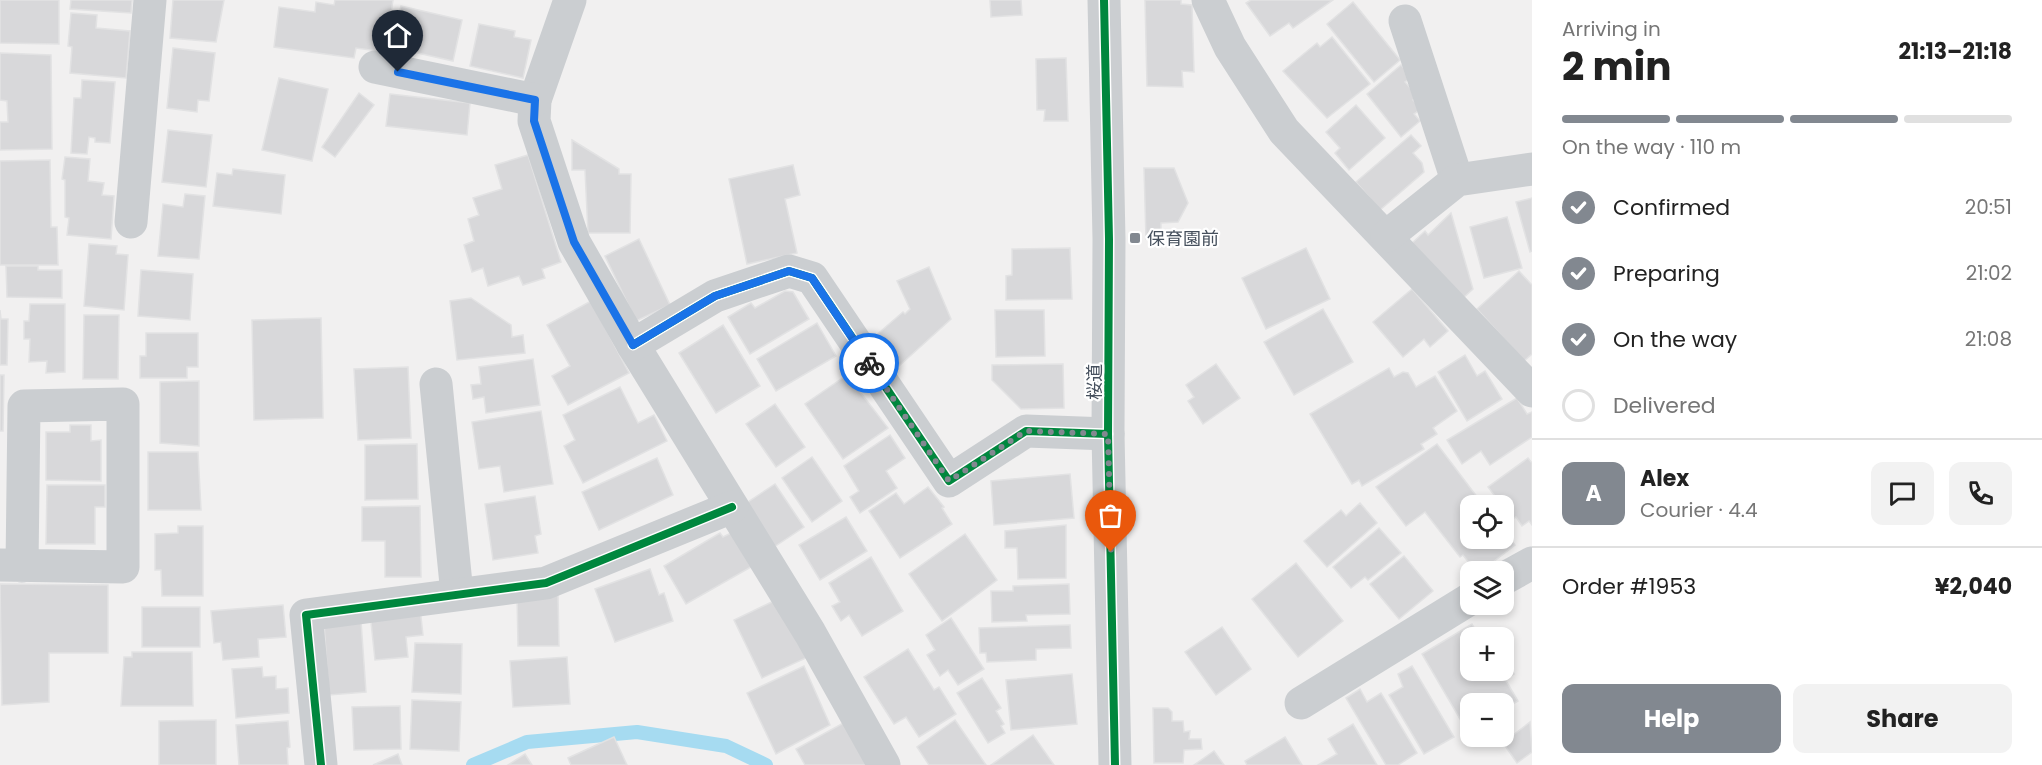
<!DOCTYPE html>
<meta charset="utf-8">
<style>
body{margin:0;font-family:Poppins,"Noto Sans JP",sans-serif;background:#f2f2f2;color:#222;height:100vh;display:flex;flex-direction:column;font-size:22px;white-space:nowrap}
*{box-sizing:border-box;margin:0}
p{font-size:20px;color:#767676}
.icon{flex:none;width:33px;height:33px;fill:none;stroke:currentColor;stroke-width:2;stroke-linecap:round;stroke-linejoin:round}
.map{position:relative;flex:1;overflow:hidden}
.panel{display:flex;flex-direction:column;background:#fff;width:510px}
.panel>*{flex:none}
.tools{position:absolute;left:1460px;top:495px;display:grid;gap:12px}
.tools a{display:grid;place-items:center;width:54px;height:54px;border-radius:12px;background:#fff;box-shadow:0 3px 9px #0003;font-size:30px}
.pin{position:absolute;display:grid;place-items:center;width:51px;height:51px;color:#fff;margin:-62px -26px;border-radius:50% 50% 50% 0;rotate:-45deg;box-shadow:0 0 6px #0007}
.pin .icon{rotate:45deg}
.courier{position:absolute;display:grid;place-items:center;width:60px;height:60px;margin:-30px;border:4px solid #1a73e8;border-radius:50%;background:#fff;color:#222;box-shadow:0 2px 8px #0007}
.overview em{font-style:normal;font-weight:700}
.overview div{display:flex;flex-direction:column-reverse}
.overview{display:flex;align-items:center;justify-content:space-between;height:102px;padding:0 30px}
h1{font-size:39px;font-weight:700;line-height:45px}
.bar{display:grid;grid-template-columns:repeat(4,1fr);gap:9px 6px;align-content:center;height:72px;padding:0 30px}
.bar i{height:8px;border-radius:4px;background:#e0e0e0}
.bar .active{background:#828890}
.bar p{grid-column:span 4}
.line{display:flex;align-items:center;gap:15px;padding:0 30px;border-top:2px solid #e0e0e0}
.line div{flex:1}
.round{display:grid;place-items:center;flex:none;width:63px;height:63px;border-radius:12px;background:#f2f2f2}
ol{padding:0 30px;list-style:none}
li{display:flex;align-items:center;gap:18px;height:66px}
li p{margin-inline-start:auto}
li .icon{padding:6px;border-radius:50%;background:#828890;color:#fff;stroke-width:4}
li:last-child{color:#767676}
li i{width:33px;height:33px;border:3px solid #e0e0e0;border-radius:50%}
.cta{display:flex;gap:12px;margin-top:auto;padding:12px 30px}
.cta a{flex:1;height:69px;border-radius:12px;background:#828890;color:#fff;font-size:24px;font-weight:700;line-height:69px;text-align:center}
.cta a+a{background:#f2f2f2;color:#222}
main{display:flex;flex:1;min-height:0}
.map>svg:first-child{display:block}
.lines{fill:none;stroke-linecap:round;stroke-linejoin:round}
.stream{stroke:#a6dbf1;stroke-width:14}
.building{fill:#d8d8da;stroke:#e2e2e3;stroke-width:1.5}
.minor{stroke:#cbced1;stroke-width:33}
.cycleway-casing{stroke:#fff;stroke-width:11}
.cycleway{stroke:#00873e;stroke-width:8}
.done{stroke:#828890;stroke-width:6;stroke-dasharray:0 10.8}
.route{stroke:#1a73e8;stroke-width:8}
.poi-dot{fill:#828890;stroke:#fff;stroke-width:2}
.labels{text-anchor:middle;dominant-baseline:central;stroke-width:4.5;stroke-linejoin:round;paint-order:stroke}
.poi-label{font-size:18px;fill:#46505d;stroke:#fff;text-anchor:start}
.street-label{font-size:18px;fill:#46505d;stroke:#fff}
</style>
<main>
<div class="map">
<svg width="1532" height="765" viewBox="0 0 1532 765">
<rect width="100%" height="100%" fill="#f1f0f0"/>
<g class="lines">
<polyline class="stream" points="473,765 527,742 637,732 726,746 766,765"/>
</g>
<g class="building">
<polygon points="0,0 59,0 59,44 0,43"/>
<polygon points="71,0 132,0 131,13 70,9"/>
<polygon points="173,0 224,0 216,42 170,38"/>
<polygon points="335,0 393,0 385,52 356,48 354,58 274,47 279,7 315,12 316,2 334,5"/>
<polygon points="990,0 1021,0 1022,15 991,17"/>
<polygon points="1145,0 1181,0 1181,4 1192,5 1194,72 1182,71 1183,87 1147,86"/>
<polygon points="1251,0 1333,0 1293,28 1289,23 1270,36 1246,3"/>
<polygon points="1353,2 1400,60 1374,82 1327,24"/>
<polygon points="401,6 462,20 453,61 391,47"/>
<polygon points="71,13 97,15 96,28 130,31 126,78 70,73 72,47 68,46"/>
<polygon points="479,24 515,31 514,37 531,40 523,78 470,66"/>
<polygon points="1332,37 1370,84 1327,118 1283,71 1317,43 1320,47"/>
<polygon points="173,48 215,53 209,101 198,100 197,112 167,108"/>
<polygon points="0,53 51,55 52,149 0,150 0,122 8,122 7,101 0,100"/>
<polygon points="1066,58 1068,121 1044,121 1045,110 1037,110 1036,59"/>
<polygon points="1401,65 1412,77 1405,82 1417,96 1413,100 1421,109 1414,114 1420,121 1401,137 1367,94"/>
<polygon points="279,78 328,89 312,161 262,150"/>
<polygon points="82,80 115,82 110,143 95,142 95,138 89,137 87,154 71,153 74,98 81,98"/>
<polygon points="359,93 374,105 335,157 322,147"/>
<polygon points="390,94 470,103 467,135 386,126"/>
<polygon points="1356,105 1385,138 1349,170 1335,153 1340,148 1326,132"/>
<polygon points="168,130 212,135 206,187 162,182"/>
<polygon points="1411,135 1421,146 1413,153 1422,163 1424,172 1380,210 1356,182"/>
<polygon points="572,140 619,169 619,174 631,174 630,233 588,233 585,170 572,170"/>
<polygon points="528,155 561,262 542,269 545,278 523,285 519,276 488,286 483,268 472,272 464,245 474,241 468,219 479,215 473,198 502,189 495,165"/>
<polygon points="65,157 90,159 88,181 104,183 102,195 114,196 111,239 67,235 69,218 65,217 65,180 62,179"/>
<polygon points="50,160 51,227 57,227 58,265 0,265 0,161"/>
<polygon points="793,165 800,195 785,199 797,253 747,264 729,179"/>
<polygon points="1144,168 1174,168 1188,203 1178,222 1161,223 1161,238 1146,239"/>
<polygon points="233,169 285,175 281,214 213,206 217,173 232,175"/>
<polygon points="185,194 205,196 199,259 158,256 163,204 183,207"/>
<polygon points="1532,198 1532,251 1530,252 1516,202"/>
<polygon points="1451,213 1473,289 1462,299 1410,245 1425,231 1428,235"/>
<polygon points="1507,217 1522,268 1484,278 1470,227"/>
<polygon points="639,239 670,305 636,321 605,256"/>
<polygon points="89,244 117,246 116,254 128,255 124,310 84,306"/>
<polygon points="1070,248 1072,299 1006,300 1006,276 1012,275 1012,249"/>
<polygon points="1306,248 1330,299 1266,329 1242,278"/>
<polygon points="6,266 38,266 38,270 62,270 62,298 7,297"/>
<polygon points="929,267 951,319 899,366 874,337 903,312 905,314 910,309 897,281"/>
<polygon points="141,270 193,274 190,320 138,316"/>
<polygon points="1519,271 1532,285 1532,354 1524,361 1477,309"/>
<polygon points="1412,289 1448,331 1430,347 1424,339 1403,357 1373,322"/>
<polygon points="785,291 793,292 809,319 750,354 728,317 751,303 755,308"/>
<polygon points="471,298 511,325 512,337 523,335 525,353 457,360 450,301"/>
<polygon points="591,301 629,373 568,405 552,376 570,366 547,325"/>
<polygon points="30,304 65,304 65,372 46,373 47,361 29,362 30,339 24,339 24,321 29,321"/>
<polygon points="1323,309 1353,362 1294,395 1264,342"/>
<polygon points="0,310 1,319 8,319 7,365 0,365"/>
<polygon points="995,310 1044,310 1045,356 996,357"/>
<polygon points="84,315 119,315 118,379 83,379"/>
<polygon points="321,318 323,418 254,420 252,320"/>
<polygon points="817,323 836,356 776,391 757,359"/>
<polygon points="723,325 760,386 716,413 679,353"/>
<polygon points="146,333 198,333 198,367 187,367 187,378 140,378 140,356 146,356"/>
<polygon points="1465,355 1477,376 1485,371 1502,399 1467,421 1438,372"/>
<polygon points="533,359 540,405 486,413 484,397 473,399 471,385 481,384 479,367"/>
<polygon points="1063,364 1064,408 1021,409 992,380 992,365"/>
<polygon points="1216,364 1240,398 1203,424 1188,401 1194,397 1186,385"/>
<polygon points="408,367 411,438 358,440 354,369"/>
<polygon points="1389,368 1394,377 1403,372 1408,373 1416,387 1435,376 1457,411 1433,428 1437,434 1421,444 1424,449 1362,486 1359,480 1352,484 1310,414"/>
<polygon points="0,375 4,375 3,431 0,431"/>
<polygon points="847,375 888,428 843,459 805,404"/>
<polygon points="199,381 199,446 160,443 160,382"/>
<polygon points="620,387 638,423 654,415 667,441 583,483 564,446 575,440 563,415"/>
<polygon points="1517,398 1527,414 1532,412 1532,437 1490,465 1481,451 1462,464 1447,440"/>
<polygon points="775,404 805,447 776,467 746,424"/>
<polygon points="541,411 553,484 504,492 500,466 479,469 472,422"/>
<polygon points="70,425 91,425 91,441 101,440 101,481 46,480 46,432 70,432"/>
<polygon points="890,435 905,458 886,471 897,488 860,513 850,497 859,491 844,466"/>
<polygon points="417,444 418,499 365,500 365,445"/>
<polygon points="1437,444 1484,506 1470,506 1470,538 1503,538 1503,530 1515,545 1480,572 1476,572 1463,555 1460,557 1425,512 1406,526 1376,487"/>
<polygon points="148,452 198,452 201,510 148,510"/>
<polygon points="812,457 842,501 812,522 782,478"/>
<polygon points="657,458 673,495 599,530 582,492"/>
<polygon points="1528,458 1532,463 1532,525 1529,521 1522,526 1516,517 1512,519 1488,487"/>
<polygon points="1070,474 1074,518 994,525 991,481"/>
<polygon points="775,484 804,527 774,547 745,504"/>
<polygon points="47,485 105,485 105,507 95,507 95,544 46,544"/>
<polygon points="928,487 944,507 942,508 952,524 900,558 869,511 896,493 904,504"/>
<polygon points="535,496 541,534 535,536 538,553 493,560 485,504"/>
<polygon points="1360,503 1377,523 1327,567 1304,541 1341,510 1346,516"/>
<polygon points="420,506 421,577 385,577 385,541 362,541 362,507"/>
<polygon points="846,517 867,551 820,580 799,545"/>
<polygon points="1066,525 1066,578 1018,579 1017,548 1005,548 1005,531"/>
<polygon points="178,526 203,526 203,596 162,596 161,570 155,570 155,534 178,533"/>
<polygon points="1379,528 1401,553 1368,580 1365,577 1351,588 1333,567"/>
<polygon points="720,533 723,537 731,533 751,567 686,604 664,566"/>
<polygon points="965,534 997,580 942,621 909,574"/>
<polygon points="1404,556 1433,591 1399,619 1370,584"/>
<polygon points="871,557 903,611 862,636 849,615 841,621 832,606 840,602 829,583"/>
<polygon points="1296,563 1343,621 1298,657 1252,599"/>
<polygon points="650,569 659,595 664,593 673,621 615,642 595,589"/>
<polygon points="0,584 108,585 108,653 49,653 49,702 2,705"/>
<polygon points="1069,584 1070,614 1026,615 1027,621 992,622 991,591 1013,591 1013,586"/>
<polygon points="517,594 558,594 559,646 518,646"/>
<polygon points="778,599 806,658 762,678 734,620"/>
<polygon points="283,605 286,637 258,639 259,657 223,660 221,642 214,643 211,611"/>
<rect x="142" y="607" width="58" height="40"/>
<polygon points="420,608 423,635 406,637 408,657 375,660 370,613"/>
<polygon points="951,618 984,669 958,685 948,670 940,676 927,655 935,650 926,635"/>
<polygon points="361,621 366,692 329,695 324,623"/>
<polygon points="1472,624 1480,638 1470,638 1470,670 1503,670 1503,656 1514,674 1505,679 1518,701 1503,710 1503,704 1470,704 1470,729 1467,731 1422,654"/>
<polygon points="1070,625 1071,648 1036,649 1036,660 987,662 986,653 980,653 979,628"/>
<polygon points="1222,627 1251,669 1216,695 1185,652"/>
<polygon points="415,643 462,644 461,694 412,692"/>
<polygon points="908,649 934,690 939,687 956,714 919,737 906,717 894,724 864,677"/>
<polygon points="132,652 192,652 193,706 121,706 124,657 132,657"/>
<polygon points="567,657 570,704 513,707 510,661"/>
<polygon points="804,666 830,725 776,754 747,693"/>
<polygon points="1412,666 1454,737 1424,754 1389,695 1403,687 1398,674"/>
<polygon points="262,667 263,677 276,676 276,689 288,688 289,713 236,718 232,669"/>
<polygon points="1072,674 1077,724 1011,730 1006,680"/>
<polygon points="982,678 1001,708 996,711 1004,724 1001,726 1005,733 988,743 957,693"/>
<polygon points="1360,689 1367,702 1381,693 1417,753 1398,765 1386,765 1346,698"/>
<polygon points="412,700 461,702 459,751 410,749"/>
<polygon points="400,706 401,749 354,750 352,707"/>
<polygon points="1153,708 1168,708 1172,712 1172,721 1183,721 1184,732 1190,731 1189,739 1201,739 1202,749 1184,750 1183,763 1154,763"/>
<polygon points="216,720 216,765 159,765 159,721"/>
<polygon points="955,720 986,765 929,765 917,747"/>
<polygon points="288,721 290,747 287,748 288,765 239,765 236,725"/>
<polygon points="847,721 871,765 805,765 796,749"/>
<polygon points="1530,722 1532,752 1517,763 1503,743"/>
<polygon points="1353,724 1377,765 1318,765 1337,754 1328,739"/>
<polygon points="1033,735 1054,765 991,765"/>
<polygon points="614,737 627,765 571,765 568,758"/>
<polygon points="1285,737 1302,765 1247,765 1245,761"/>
<polygon points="1214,751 1224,765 1194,765"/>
<polygon points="398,754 402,765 373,765"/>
<polygon points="525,754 532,765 508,765"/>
</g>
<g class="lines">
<g class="minor">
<polyline points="570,0 535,100 534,121 574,242 633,345 810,633 884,765"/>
<polyline points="1104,0 1109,239 1108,434 1115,765"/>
<polyline points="1208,0 1230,47 1284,131 1532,391"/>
<polyline points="1405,21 1457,180"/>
<polyline points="375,67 535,100"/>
<polyline points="131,222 150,0"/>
<polyline points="1387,236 1457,180 1532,169"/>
<polyline points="633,345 715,296 789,271 812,278 949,481 1026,431 1108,434"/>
<polyline points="436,384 457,594"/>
<polyline points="0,565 123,567 123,404 24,406 22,566"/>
<polyline points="1503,579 1532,563"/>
<polyline points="1301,703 1470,599"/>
<polyline points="321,765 306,615 546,583 732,507"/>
</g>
<defs>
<g id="cycleway">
<polyline points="1104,0 1109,239 1108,434 1115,765"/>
<polyline points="633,345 715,296 789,271 812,278 949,481 1026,431 1108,434"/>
<polyline points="321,765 306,615 546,583 732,507"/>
</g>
</defs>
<use href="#cycleway" class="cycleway-casing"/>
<use href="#cycleway" class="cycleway"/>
</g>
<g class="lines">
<polyline class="done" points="869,363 949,481 1026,431 1108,434 1111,552"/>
<polyline class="route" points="398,72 535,100 534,121 574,242 633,345 715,296 789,271 812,278 869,363"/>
</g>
<rect class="poi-dot" x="1129" y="232" width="12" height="12" rx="3"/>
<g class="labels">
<g class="poi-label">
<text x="1147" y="238">保育園前</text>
</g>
<g class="street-label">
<text transform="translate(1094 382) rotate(-90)">桜道</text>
</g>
</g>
</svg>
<div class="tools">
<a><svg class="icon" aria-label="locate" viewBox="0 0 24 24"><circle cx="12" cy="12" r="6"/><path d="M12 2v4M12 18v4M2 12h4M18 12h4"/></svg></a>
<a><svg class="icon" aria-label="layers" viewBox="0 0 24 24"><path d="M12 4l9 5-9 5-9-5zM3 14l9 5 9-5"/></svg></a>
<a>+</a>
<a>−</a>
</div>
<div class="pin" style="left:1111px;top:552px;background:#ea580c"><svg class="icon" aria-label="bag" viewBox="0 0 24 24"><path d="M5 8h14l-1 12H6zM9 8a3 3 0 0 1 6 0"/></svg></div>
<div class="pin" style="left:398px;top:72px;background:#1f2937"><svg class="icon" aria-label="home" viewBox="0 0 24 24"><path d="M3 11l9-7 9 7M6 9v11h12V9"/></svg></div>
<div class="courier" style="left:869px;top:363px"><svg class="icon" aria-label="bike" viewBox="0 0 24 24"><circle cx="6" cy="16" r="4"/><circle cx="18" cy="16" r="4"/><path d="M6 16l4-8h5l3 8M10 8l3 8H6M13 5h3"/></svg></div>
</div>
<section class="panel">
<div class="overview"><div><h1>2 min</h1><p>Arriving in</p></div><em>21:13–21:18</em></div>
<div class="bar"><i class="active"></i><i class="active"></i><i class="active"></i><i></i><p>On the way · 110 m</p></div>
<ol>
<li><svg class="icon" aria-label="check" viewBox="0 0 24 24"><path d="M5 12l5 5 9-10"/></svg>Confirmed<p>20:51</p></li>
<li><svg class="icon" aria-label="check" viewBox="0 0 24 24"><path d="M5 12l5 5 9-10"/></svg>Preparing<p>21:02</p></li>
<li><svg class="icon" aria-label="check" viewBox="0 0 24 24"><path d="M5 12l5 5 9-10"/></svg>On the way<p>21:08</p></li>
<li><i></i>Delivered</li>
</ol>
<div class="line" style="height:108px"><b class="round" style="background:#828890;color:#fff">A</b><div><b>Alex</b><p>Courier · 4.4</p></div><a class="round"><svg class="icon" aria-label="chat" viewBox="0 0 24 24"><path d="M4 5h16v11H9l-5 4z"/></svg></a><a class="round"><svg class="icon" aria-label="phone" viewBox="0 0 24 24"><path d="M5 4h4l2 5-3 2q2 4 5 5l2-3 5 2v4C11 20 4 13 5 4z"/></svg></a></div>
<div class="line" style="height:78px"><div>Order #1953</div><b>¥2,040</b></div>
<div class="cta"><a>Help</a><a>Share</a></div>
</section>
</main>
